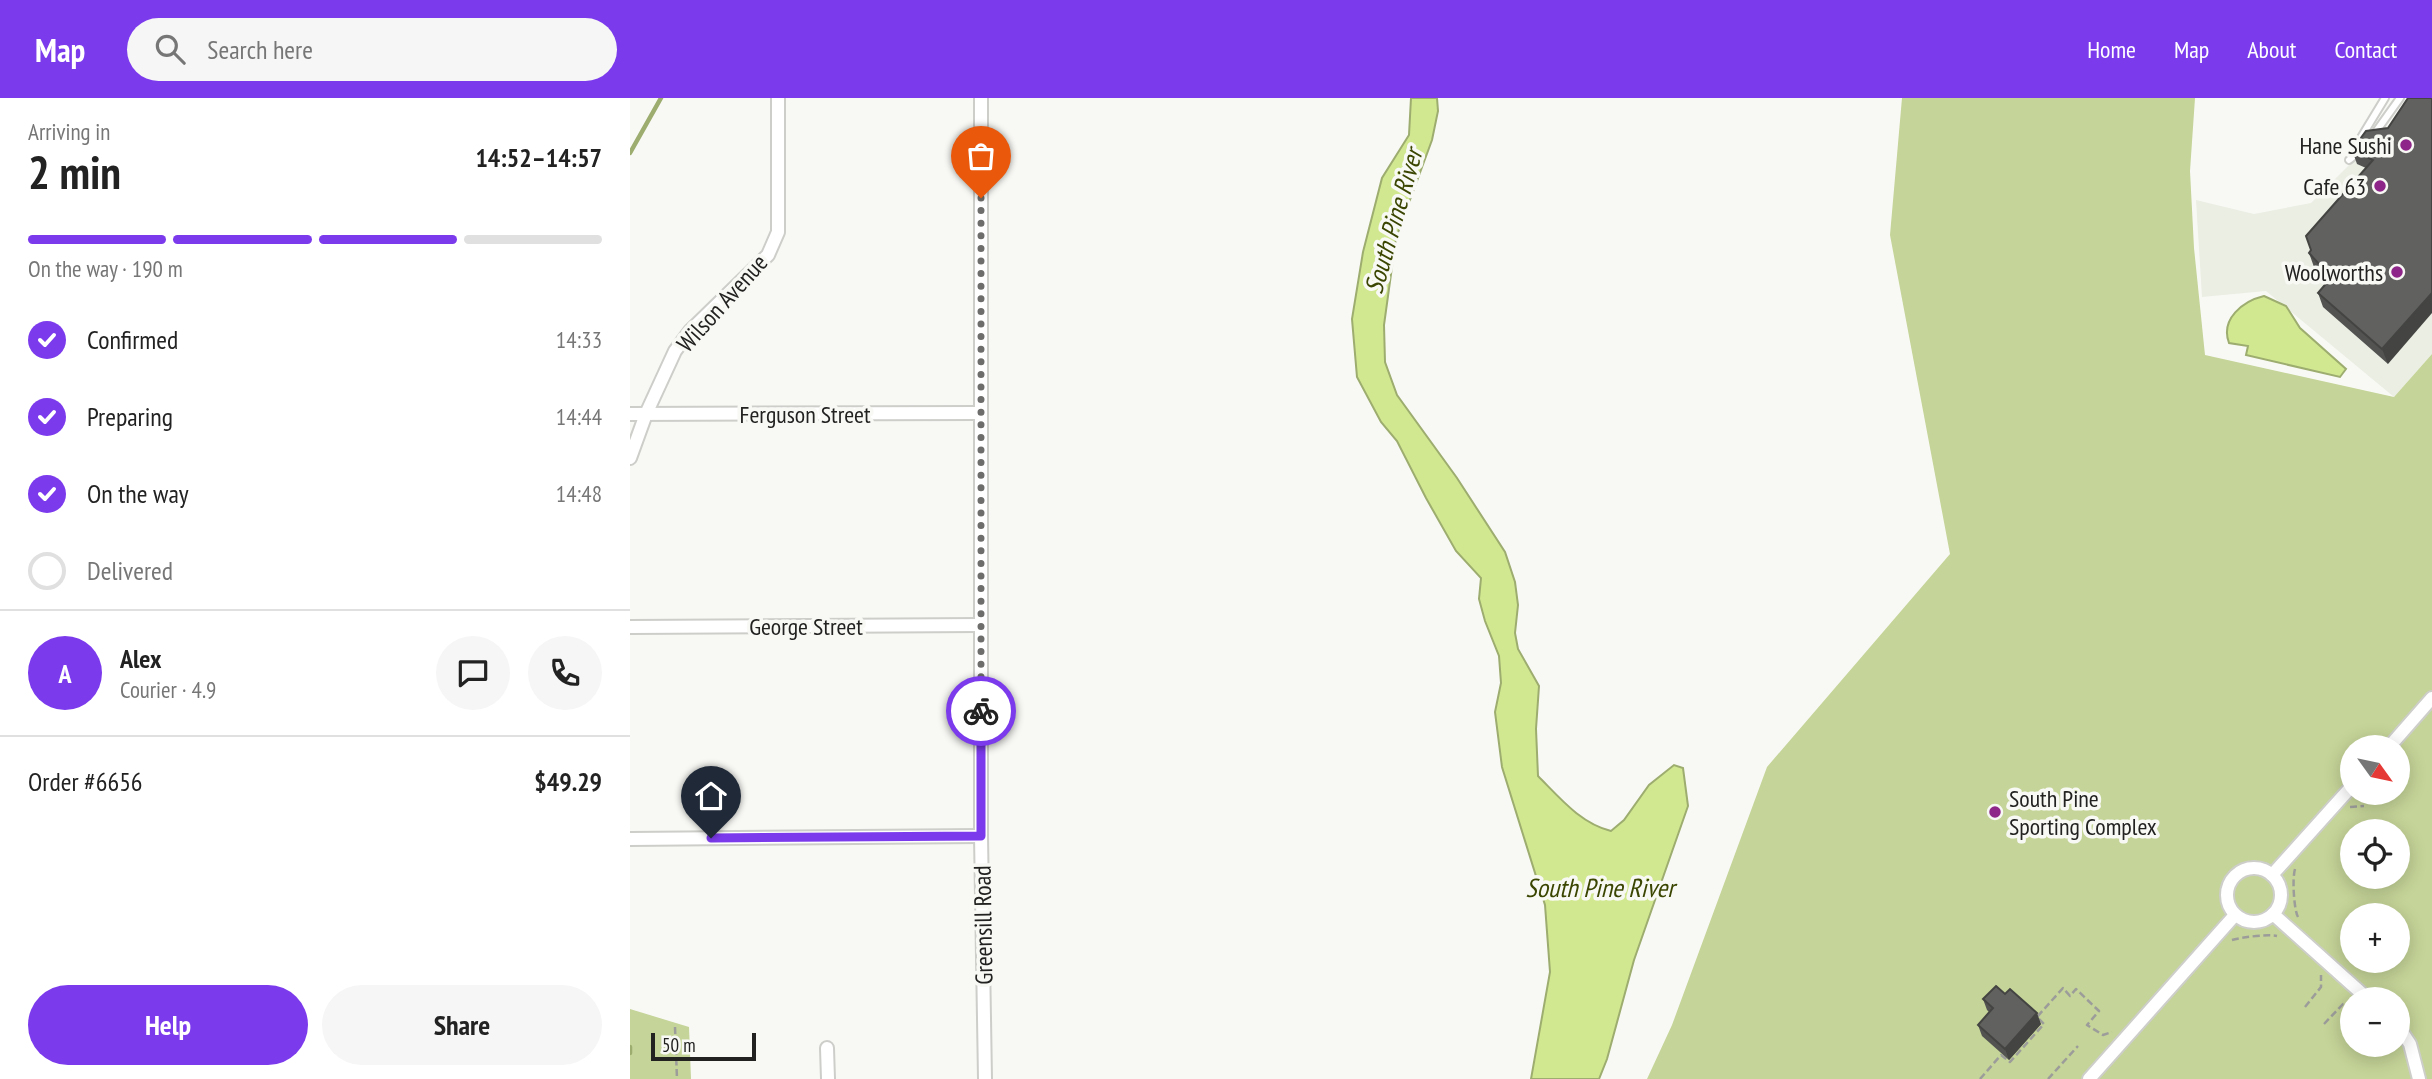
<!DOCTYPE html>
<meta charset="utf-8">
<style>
body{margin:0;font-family:"PT Sans Narrow",sans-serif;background:#f6f6f6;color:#222;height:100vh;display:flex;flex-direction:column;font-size:26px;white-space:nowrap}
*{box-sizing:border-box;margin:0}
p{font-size:23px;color:#767676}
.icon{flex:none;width:38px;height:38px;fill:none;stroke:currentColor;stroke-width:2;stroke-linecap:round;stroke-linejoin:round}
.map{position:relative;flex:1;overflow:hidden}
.side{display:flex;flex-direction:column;background:#fff;width:630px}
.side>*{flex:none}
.needle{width:46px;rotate:123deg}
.tools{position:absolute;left:1710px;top:637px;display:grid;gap:14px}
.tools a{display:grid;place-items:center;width:70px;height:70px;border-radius:50%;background:#fff;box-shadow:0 4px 18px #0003;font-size:35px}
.scale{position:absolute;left:21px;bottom:18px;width:105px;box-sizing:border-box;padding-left:7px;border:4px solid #222221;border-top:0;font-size:19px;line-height:24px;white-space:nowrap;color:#222221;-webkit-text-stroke:5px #f8f9f5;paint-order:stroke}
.pin{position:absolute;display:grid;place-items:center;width:60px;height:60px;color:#fff;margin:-72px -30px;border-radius:50% 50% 50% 0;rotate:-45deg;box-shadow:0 0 7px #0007}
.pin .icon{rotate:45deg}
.courier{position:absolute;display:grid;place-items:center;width:70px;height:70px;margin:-35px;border:5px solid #7c3aed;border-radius:50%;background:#fff;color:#222;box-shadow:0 2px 9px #0007}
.head em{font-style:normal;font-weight:700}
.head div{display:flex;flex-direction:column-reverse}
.head{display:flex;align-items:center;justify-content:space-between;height:119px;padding:0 28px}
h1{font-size:46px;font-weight:700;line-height:52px}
.bar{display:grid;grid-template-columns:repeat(4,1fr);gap:10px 7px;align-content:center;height:84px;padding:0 28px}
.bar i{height:9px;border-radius:5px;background:#e0e0e0}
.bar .on{background:#7c3aed}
.bar p{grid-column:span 4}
.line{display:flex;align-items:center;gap:18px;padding:0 28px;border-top:2px solid #e0e0e0}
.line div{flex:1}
.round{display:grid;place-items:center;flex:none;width:74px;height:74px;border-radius:37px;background:#f6f6f6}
ol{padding:0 28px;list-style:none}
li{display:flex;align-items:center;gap:21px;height:77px}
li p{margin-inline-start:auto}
li .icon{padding:7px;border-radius:50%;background:#7c3aed;color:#fff;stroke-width:4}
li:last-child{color:#767676}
li i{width:38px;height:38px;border:4px solid #e0e0e0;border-radius:50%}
.cta{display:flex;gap:14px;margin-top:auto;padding:14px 28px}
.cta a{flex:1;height:80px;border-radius:42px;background:#7c3aed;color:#fff;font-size:28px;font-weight:700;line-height:80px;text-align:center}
.cta a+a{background:#f6f6f6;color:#222}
header{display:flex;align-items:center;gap:42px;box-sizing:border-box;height:98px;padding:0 35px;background:#7c3aed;color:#fff}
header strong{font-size:33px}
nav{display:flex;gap:38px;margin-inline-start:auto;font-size:24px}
.search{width:490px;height:63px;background:#f6f6f6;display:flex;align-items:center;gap:18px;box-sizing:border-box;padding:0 24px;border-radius:38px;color:#767676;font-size:26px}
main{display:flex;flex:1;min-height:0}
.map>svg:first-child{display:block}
.built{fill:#ebeee3}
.green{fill:#c5d498;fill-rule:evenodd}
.water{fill:#d2e890;stroke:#9dad6f;stroke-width:2}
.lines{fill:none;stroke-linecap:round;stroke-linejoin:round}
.stream{stroke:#9dad6f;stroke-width:4.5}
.service-casing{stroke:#cdceca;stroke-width:10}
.minor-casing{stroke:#cdceca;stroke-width:16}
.path{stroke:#9c9d9a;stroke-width:2.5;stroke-dasharray:7 3.5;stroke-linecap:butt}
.service{stroke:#fff;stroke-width:6}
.minor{stroke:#fff;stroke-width:12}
.wall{fill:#535452}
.shaded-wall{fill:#444542}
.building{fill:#61625f;stroke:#444542;stroke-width:2}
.done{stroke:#6d6d6b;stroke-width:7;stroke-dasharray:0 12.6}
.route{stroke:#7c3aed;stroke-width:9}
.poi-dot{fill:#8e2589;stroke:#f8f9f5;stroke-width:2.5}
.labels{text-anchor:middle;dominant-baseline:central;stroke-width:7;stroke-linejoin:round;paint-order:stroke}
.poi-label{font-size:24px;fill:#222221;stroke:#f8f9f5;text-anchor:end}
.street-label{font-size:24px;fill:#222221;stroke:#f8f9f5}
.water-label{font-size:26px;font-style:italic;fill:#3b4602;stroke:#f8f9f5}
</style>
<header>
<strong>Map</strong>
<div class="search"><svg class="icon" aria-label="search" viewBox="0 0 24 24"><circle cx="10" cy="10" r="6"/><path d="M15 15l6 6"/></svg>Search here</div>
<nav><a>Home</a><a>Map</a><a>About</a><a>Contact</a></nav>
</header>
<main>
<section class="side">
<div class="head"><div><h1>2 min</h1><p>Arriving in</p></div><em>14:52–14:57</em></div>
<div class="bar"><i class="on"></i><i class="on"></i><i class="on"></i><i></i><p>On the way · 190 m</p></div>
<ol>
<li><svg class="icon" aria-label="check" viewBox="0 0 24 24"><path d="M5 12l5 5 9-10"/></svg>Confirmed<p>14:33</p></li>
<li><svg class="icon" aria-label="check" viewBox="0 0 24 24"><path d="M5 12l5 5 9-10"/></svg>Preparing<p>14:44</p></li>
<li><svg class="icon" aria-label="check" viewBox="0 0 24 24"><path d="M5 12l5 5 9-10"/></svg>On the way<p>14:48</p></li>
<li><i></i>Delivered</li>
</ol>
<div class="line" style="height:126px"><b class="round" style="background:#7c3aed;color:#fff">A</b><div><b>Alex</b><p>Courier · 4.9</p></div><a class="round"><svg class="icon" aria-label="chat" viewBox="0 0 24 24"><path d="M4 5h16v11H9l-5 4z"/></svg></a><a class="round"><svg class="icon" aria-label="phone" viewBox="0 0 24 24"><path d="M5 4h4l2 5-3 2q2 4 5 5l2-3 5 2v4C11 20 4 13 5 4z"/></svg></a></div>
<div class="line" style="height:91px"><div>Order #6656</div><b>$49.29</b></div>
<div class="cta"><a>Help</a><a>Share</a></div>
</section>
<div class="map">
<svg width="1802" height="981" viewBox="0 0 1802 981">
<rect width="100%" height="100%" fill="#f8f9f5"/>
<polygon class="built" points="1802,0 1802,256 1764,299 1636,193 1572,199 1566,102 1624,116 1681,105 1781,5"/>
<g class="green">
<path d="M1272 0H1565L1560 73 1564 150 1575 257 1764 299 1802 256V981H1017L1042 927 1137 669 1320 456 1260 137ZM1722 649H1768V695H1722ZM1722 733H1768V779H1722ZM1722 817H1768V863H1722ZM1722 901H1768V947H1722Z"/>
<polygon points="0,911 59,929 61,981 0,981"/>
</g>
<g class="water">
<path d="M781 0H807L808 13 802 42 766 140 754 227 755 264 767 297 827 380 875 454 885 484 888 507 885 535 888 551 909 588 906 631 908 678C930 700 950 725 981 733L994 722 1019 687 1044 667 1053 670 1058 708 1004 862 977 961 969 981H901L920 874 915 807 872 669 865 614 871 585 869 558 855 523 849 501 851 480 826 453 796 400 767 343 751 324 727 279 722 221 733 154 752 80 779 37Z"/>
<path d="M1634 198 1656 208 1670 230 1716 271 1710 279 1616 257 1618 248 1599 245C1590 221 1613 203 1634 198Z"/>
</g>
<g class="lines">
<g class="stream">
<polyline points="0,55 31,0"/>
<polyline points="0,949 0,955"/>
</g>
<defs>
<g id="service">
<polyline points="1745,35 1770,0"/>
<polyline points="1724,51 1755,0"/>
<polyline points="1719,62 1729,54"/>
</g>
<g id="minor">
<polyline points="351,0 351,738 355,981"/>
<polyline points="0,316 351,315"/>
<polyline points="0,360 16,316 45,253 60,233 138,157 148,134 148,0"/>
<polyline points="0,529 351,527"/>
<polyline points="1759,649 1802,600"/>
<polyline points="0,741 351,738"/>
<circle cx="1624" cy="797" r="27"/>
<polyline points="1642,777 1722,688"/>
<polyline points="1643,816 1738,901"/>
<polyline points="1768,928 1780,946 1789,981"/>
<polyline points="197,950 198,981"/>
<polyline points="1459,981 1605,817"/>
</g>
</defs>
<use href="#service" class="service-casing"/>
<use href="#minor" class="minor-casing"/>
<g class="path">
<polyline points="1720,709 1734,708"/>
<path d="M1665 771C1662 781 1664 812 1668 819"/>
<path d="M1602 842C1613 839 1637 836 1647 838"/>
<polyline points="1675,909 1691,889 1691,877"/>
<polyline points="1694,926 1713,906 1722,906"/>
<polyline points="45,929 47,981"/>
<polyline points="1350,981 1371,957 1380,964 1414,926 1407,919 1433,890 1440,898 1446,891 1469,913 1457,927 1473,937 1482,934"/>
<polyline points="1418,981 1448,948"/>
</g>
<use href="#service" class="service"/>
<use href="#minor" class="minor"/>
</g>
<g class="wall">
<polygon points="1758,30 1758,266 1693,209 1688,195 1697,184 1684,169 1679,155 1736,70 1727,66 1722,52"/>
<polygon points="1353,901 1411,926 1379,962 1352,938 1348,927 1359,914 1357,912"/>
</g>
<g class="shaded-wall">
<polygon points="1703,172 1709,186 1704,191 1699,177"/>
<polygon points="1802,195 1802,215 1758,266 1752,251"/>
<polygon points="1407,915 1411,926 1379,962 1375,951"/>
</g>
<g class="building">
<polygon points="1778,0 1802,0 1802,195 1752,251 1688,195 1706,174 1703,172 1699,177 1679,155 1681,152 1676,138 1743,62 1722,52 1736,33 1758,30"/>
<polygon points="1366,888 1375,896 1380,891 1407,915 1375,951 1348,927 1363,910 1353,901"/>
</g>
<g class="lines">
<polyline class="done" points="351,100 351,613"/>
<polyline class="route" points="81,740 351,738 351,613"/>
</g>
<g class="poi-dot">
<circle cx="1776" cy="47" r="7"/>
<circle cx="1750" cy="88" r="7"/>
<circle cx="1767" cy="174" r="7"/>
<circle cx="1365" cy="714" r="7"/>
</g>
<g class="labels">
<g class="poi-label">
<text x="1762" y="47">Hane Sushi</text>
<text x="1736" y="88">Cafe 63</text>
<text x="1753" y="174">Woolworths</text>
<text x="1379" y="700" text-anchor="start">South Pine<tspan x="1379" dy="28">Sporting Complex</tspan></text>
</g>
<g class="street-label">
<text transform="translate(92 205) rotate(-48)">Wilson Avenue</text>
<text x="175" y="316">Ferguson Street</text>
<text x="176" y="528">George Street</text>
<text transform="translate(353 827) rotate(-91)">Greensill Road</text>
</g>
<g class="water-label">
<text transform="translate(763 123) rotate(-74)">South Pine River</text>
<text x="970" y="789">South Pine River</text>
</g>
</g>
</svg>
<div class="tools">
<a><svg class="needle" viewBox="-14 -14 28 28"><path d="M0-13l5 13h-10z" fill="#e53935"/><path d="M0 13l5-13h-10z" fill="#767676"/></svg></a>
<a><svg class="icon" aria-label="locate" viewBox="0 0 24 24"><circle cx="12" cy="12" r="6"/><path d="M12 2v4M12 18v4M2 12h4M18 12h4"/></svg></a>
<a>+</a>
<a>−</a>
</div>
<div class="scale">50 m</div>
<div class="pin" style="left:351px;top:100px;background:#ea580c"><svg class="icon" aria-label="bag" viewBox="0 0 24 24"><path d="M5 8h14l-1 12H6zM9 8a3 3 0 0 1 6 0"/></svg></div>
<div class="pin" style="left:81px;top:740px;background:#1f2937"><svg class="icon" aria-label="home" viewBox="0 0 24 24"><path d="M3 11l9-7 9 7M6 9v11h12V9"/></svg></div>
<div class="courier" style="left:351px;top:613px"><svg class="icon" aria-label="bike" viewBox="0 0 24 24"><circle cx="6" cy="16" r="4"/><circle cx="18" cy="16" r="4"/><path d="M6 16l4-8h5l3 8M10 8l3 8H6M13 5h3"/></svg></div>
</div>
</main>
